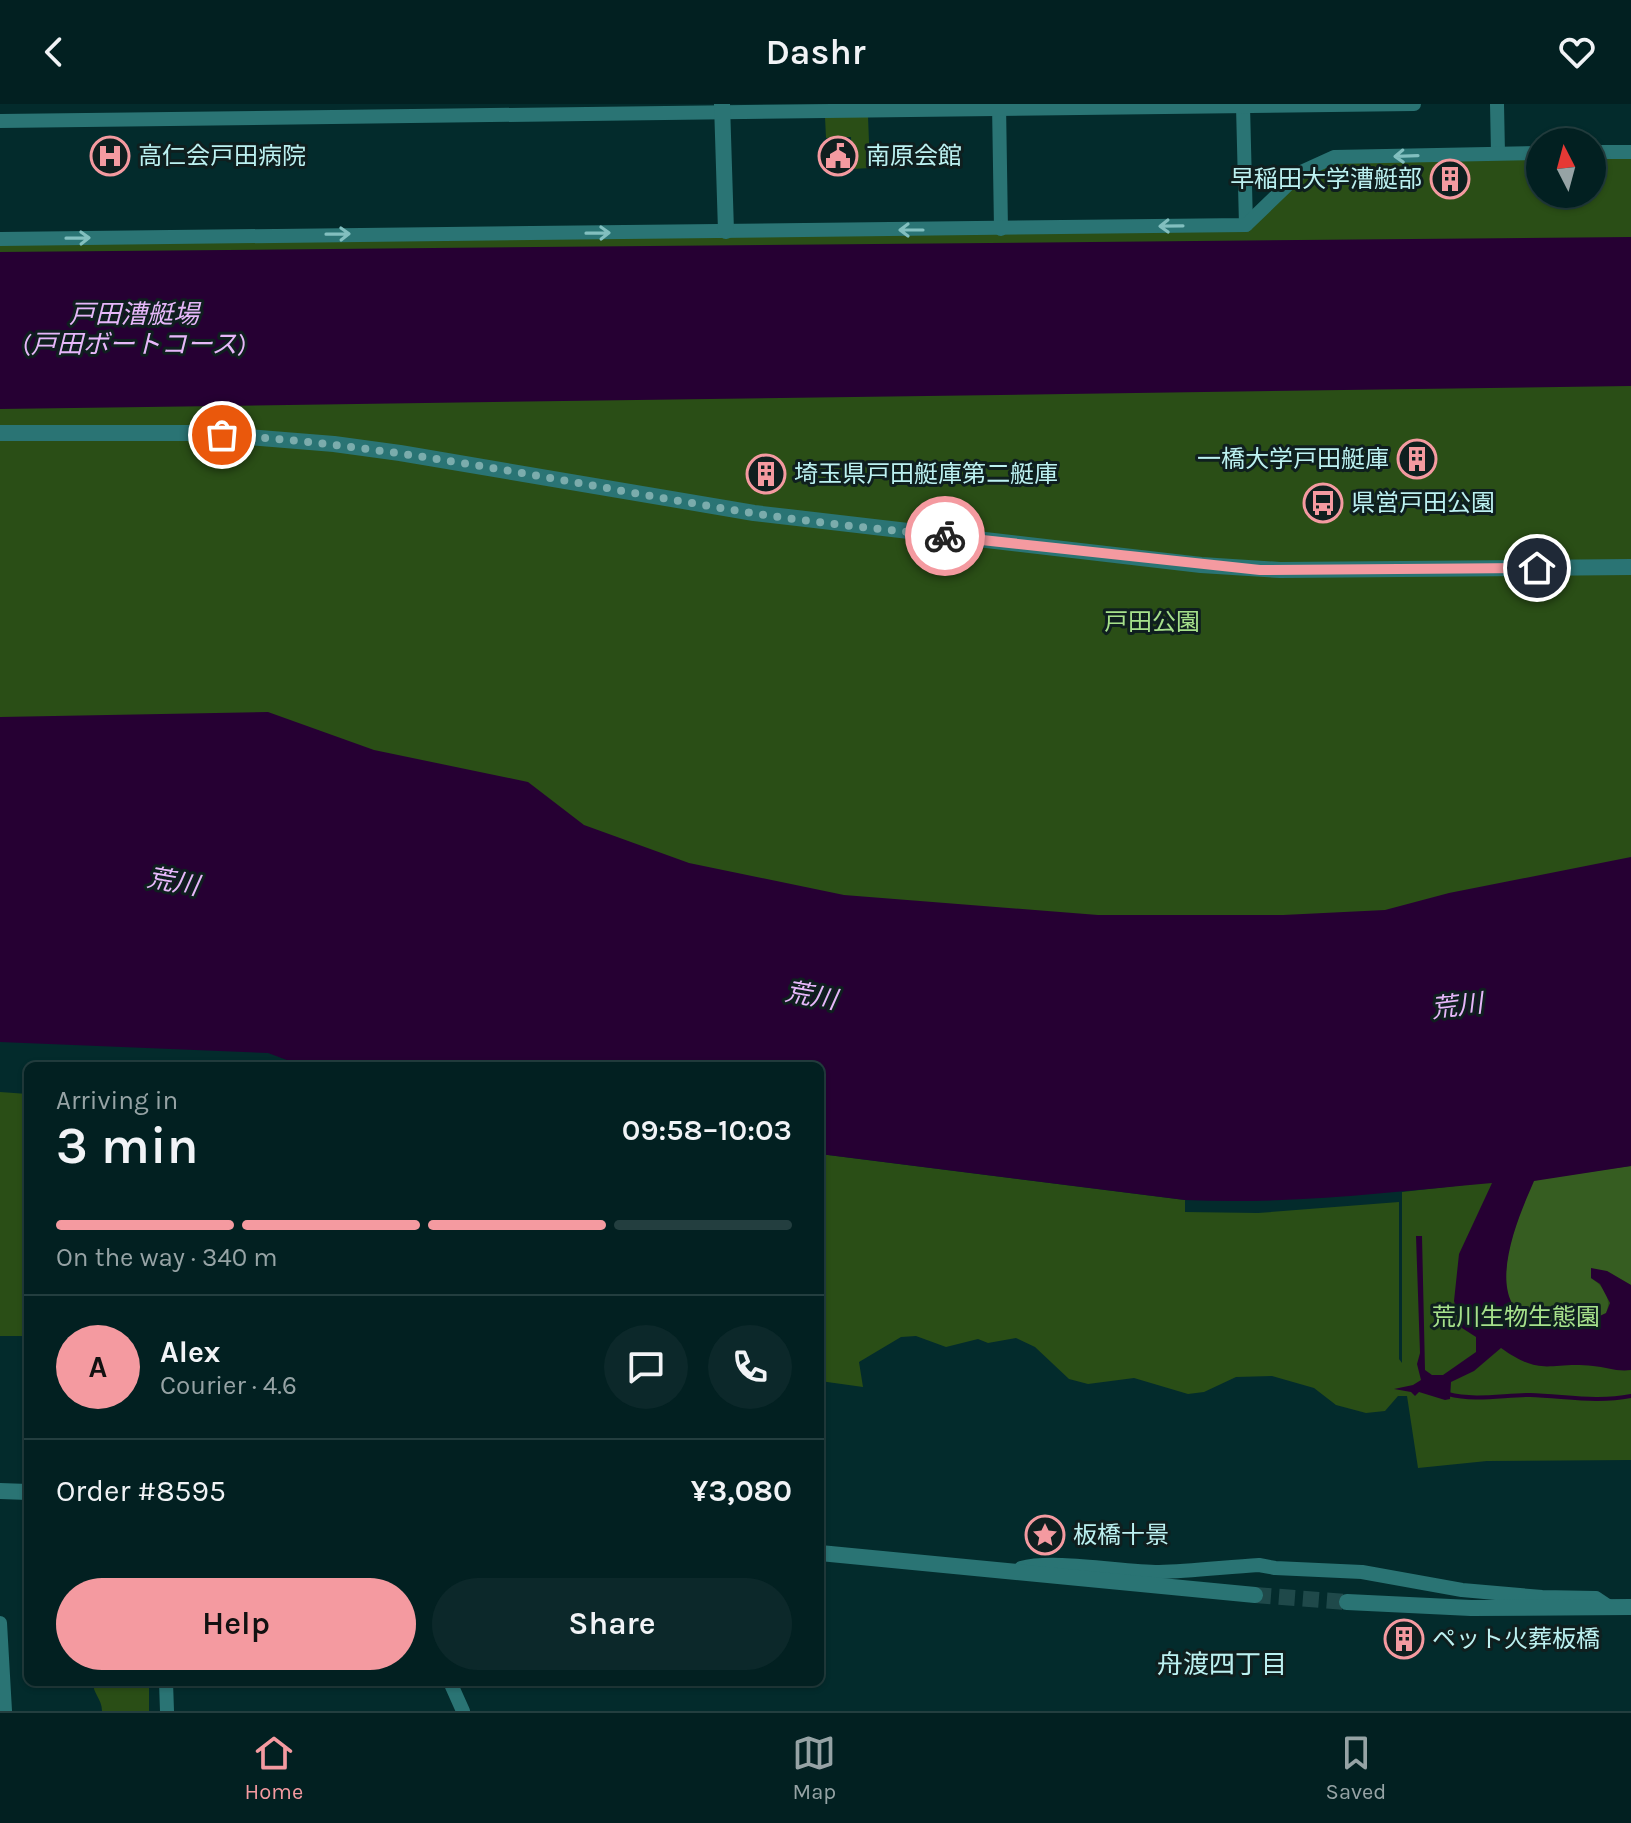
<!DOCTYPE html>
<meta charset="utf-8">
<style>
body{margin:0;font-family:Karla,"Noto Sans JP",sans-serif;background:#0c282a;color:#f1f3f6;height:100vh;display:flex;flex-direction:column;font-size:30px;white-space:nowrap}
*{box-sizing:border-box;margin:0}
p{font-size:26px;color:#96a3a5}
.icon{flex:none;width:44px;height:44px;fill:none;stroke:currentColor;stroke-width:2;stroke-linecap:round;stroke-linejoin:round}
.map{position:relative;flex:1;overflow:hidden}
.panel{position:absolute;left:24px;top:958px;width:800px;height:624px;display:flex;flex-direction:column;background:#022021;border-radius:12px;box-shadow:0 2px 6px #0004,0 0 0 2px #233e3f}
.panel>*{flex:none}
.needle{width:52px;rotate:354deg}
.buttons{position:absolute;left:1526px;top:24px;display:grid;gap:16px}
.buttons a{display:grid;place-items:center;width:80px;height:80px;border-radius:50%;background:#022021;box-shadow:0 2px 6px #0004,0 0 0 2px #233e3f;font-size:40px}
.pin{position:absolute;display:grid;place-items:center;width:68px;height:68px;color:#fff;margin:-34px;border:4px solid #fff;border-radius:50%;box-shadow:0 2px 8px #0007}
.courier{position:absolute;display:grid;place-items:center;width:80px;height:80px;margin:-40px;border:6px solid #f49aa0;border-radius:50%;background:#fff;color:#222;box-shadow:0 2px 10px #0007}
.summary em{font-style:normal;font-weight:600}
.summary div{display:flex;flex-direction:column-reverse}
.summary{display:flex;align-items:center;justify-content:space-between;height:136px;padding:0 32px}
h1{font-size:52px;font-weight:600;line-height:60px}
.bar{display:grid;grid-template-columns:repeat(4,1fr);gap:12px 8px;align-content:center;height:96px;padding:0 32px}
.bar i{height:10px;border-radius:6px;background:#233e3f}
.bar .on{background:#f49aa0}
.bar p{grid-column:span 4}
.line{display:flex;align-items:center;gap:20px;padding:0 32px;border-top:2px solid #233e3f}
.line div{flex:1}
.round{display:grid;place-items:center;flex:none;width:84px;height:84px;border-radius:42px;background:#0c282a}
.cta{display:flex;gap:16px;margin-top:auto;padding:16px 32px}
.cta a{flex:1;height:92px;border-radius:48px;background:#f49aa0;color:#111;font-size:32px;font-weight:600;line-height:92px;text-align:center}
.cta a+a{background:#0c282a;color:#f1f3f6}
header{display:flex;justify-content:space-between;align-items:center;height:104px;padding:0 32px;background:#022021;font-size:36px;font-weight:600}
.dock{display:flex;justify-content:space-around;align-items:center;height:112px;border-top:2px solid #233e3f;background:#022021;font-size:22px;color:#96a3a5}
.dock a{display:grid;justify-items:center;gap:4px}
.dock .on{color:#f49aa0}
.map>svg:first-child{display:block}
.green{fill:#2a4e16}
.forest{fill:#365d21}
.water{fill:#260033}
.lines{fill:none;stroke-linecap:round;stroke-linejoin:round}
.stream{stroke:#260033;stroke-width:4}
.tertiary-tunnel{stroke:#1f494a;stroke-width:16;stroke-dasharray:16 8;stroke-linecap:butt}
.minor{stroke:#2a7474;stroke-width:14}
.tertiary{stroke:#2a7474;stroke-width:16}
.oneway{stroke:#82bfbf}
.done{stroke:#7bacac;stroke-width:8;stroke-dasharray:0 14.4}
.route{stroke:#f49aa0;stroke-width:10}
.labels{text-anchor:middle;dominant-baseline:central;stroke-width:6;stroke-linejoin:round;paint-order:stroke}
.poi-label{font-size:24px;fill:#bcf1f1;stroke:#0f1f1f;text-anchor:start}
.park-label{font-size:24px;fill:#a6e18b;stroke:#0f1f1f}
.water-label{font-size:26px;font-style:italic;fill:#e6b7f9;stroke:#0f1f1f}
.neighbourhood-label{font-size:26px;fill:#bcf1f1;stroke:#0f1f1f}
</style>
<header><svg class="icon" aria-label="back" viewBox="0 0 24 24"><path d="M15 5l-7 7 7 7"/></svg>Dashr<svg class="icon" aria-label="heart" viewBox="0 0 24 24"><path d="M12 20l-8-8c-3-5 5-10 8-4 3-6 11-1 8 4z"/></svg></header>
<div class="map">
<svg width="1631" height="1607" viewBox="0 0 1631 1607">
<rect width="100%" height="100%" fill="#032b2c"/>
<g class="green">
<polygon points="868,12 870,64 852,65 851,33 826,34 825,13"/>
<polygon points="1592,48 1631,48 1631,881 0,755 0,140 1245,121 1301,68 1344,53 1540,49 1540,90 1592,90"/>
<polygon points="0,988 28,990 28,1232 0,1232"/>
<polygon points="820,1050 1185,1096 1185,1108 1258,1109 1399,1098 1399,1255 1402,1259 1402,1088 1631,1062 1631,1356 1487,1357 1418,1364 1407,1292 1398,1292 1385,1307 1366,1309 1336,1301 1314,1284 1272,1272 1236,1273 1204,1288 1188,1290 1134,1274 1088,1280 1069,1275 1035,1243 1016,1234 988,1239 978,1235 946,1243 916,1232 901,1233 859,1258 863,1283 820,1277"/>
<path d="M93 1578 149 1580V1607H102C102 1595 93 1590 93 1578Z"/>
</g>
<path class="forest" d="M1631 1062V1181L1607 1167 1591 1174C1604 1183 1612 1193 1606 1210 1584 1220 1563 1226 1539 1219 1477 1203 1518 1114 1534 1076Z"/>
<g class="water">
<polygon points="1631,133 1631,282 0,305 0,148"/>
<path d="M268 608 374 646 528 678 584 721 689 759 844 791 1098 811H1283L1385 806 1449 789 1631 753V1062L1534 1077C1518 1114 1478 1203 1539 1219 1563 1226 1584 1220 1606 1209L1610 1199 1600 1180 1591 1174V1164L1607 1167 1631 1181V1266C1617 1268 1606 1263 1593 1262 1549 1257 1543 1274 1501 1244L1474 1267 1451 1278 1450 1295 1445 1296 1419 1288 1415 1292 1411 1288 1394 1285 1413 1281 1421 1276 1417 1260 1420 1249 1416 1132H1422L1425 1266 1432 1271H1443L1476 1248V1233L1462 1224 1454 1197 1459 1150 1492 1079C1390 1088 1288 1101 1185 1096L820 1050V962H303L268 949 0 938V613Z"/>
</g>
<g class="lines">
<path class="stream" d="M1448 1290C1475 1297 1503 1291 1530 1291 1565 1292 1596 1299 1631 1292"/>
<polyline class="tertiary-tunnel" points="1255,1491 1347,1498"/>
<g class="minor">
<polyline points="999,0 1001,125"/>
<polyline points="1497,0 1498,49"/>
<polyline points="1243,2 1246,121"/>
<polyline points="0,17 1414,0"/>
<polyline points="1592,48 1631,48"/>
<polyline points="0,135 1246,121 1301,68 1334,53 1540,49"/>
<path d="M1021 1464C1054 1455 1122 1468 1159 1468 1192 1467 1226 1463 1259 1461L1275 1464 1362 1468 1462 1486 1542 1493 1596 1494 1611 1504"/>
<polyline points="0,1519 5,1607"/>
<polyline points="166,1578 167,1607"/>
<polyline points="450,1578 463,1607"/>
</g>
<g class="tertiary">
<polyline points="722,0 726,127"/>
<polyline points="0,329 198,329 334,340 400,349 754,409 1201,461 1280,466 1631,463"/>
<polyline points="0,1387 28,1388"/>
<polyline points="820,1449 1255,1491"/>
<polyline points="1347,1498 1471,1504 1631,1503"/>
</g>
</g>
<defs><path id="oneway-shaft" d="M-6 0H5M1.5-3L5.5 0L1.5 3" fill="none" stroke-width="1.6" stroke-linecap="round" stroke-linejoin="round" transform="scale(2)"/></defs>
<g class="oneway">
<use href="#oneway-shaft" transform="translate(1406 52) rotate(178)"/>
<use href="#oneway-shaft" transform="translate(1171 122) rotate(179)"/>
<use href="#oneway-shaft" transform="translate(911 126) rotate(180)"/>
<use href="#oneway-shaft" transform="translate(598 129) rotate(-1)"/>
<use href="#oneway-shaft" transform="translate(338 130) rotate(-1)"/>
<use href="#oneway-shaft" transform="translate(78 134) rotate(-1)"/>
</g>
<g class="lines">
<path class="done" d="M222 331C401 341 575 381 752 409 816 419 881 425 945 432"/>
<polyline class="route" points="945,432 1260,466 1537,464"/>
</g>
<defs>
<symbol id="hospital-ring" viewBox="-11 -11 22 22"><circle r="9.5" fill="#0f1f1f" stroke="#f49aa0" stroke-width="1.5"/><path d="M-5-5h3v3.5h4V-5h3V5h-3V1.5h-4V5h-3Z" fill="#f49aa0"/></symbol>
<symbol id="civic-ring" viewBox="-11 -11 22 22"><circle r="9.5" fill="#0f1f1f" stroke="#f49aa0" stroke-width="1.5"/><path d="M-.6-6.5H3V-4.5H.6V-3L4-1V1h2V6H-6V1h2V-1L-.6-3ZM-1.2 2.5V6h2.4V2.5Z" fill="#f49aa0"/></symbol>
<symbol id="building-ring" viewBox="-11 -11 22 22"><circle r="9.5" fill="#0f1f1f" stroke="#f49aa0" stroke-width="1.5"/><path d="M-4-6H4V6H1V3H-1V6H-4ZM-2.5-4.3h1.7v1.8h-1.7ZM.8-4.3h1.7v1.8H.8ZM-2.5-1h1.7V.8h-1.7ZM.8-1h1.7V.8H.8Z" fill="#f49aa0"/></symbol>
<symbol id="bus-ring" viewBox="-11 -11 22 22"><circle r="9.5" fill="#0f1f1f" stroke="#f49aa0" stroke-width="1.5"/><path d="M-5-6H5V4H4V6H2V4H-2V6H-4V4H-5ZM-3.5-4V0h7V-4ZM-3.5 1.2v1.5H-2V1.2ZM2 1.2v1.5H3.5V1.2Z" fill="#f49aa0"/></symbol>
<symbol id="sight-ring" viewBox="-11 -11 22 22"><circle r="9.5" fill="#0f1f1f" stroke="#f49aa0" stroke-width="1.5"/><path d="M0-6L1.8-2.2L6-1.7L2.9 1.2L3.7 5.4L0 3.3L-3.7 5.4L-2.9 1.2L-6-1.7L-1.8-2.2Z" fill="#f49aa0"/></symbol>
</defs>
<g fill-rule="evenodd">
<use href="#hospital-ring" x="88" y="30" width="44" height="44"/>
<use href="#civic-ring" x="816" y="30" width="44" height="44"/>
<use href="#building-ring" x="1428" y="53" width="44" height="44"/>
<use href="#building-ring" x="1395" y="333" width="44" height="44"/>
<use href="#building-ring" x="744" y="348" width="44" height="44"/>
<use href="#bus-ring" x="1301" y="377" width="44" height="44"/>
<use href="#sight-ring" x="1023" y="1409" width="44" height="44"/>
<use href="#building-ring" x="1382" y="1513" width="44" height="44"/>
</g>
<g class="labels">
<g class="poi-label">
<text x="138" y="52">高仁会戸田病院</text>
<text x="866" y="52">南原会館</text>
<text x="1422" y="75" text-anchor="end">早稲田大学漕艇部</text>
<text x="1389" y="355" text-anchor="end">一橋大学戸田艇庫</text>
<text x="794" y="370">埼玉県戸田艇庫第二艇庫</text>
<text x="1351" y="399">県営戸田公園</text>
<text x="1073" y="1431">板橋十景</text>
<text x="1432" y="1535">ペット火葬板橋</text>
</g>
<g class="park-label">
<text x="1152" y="518">戸田公園</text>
<text x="1516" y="1213">荒川生物生態園</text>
</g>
<g class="water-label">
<text x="134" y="210">戸田漕艇場<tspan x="134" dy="30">(戸田ボートコース)</tspan></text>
<text transform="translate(173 778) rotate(10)">荒川</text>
<text transform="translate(811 892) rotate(10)">荒川</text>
<text transform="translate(1457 902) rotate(-7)">荒川</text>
</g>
<g class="neighbourhood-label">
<text x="1222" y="1560">舟渡四丁目</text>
</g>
</g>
</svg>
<div class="buttons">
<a><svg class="needle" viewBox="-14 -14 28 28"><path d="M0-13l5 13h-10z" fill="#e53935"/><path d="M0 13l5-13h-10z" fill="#96a3a5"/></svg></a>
</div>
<div class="pin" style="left:222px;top:331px;background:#ea580c"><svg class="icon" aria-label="bag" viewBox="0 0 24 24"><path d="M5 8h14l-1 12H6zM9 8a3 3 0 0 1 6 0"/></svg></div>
<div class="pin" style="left:1537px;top:464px;background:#1f2937"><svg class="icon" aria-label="home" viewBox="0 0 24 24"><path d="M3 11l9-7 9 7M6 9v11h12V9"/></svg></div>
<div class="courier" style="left:945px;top:432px"><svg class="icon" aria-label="bike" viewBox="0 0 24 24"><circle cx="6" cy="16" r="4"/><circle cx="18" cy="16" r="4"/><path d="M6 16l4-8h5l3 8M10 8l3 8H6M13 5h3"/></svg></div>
<section class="panel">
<div class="summary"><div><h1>3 min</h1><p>Arriving in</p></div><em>09:58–10:03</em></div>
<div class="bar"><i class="on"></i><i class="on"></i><i class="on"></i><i></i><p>On the way · 340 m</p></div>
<div class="line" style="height:144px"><b class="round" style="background:#f49aa0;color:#111">A</b><div><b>Alex</b><p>Courier · 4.6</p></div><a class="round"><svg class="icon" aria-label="chat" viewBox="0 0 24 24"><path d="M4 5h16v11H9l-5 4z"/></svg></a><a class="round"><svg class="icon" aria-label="phone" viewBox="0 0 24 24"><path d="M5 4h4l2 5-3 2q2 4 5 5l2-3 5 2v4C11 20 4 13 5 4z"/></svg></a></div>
<div class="line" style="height:104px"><div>Order #8595</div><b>¥3,080</b></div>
<div class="cta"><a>Help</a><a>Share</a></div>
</section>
</div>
<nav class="dock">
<a class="on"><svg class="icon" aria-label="home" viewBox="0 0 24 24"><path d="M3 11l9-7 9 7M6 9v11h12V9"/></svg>Home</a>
<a><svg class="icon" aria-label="map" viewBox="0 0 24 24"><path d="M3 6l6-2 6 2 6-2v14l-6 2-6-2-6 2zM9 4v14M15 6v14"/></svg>Map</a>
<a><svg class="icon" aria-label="saved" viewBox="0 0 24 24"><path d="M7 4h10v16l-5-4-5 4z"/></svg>Saved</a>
</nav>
